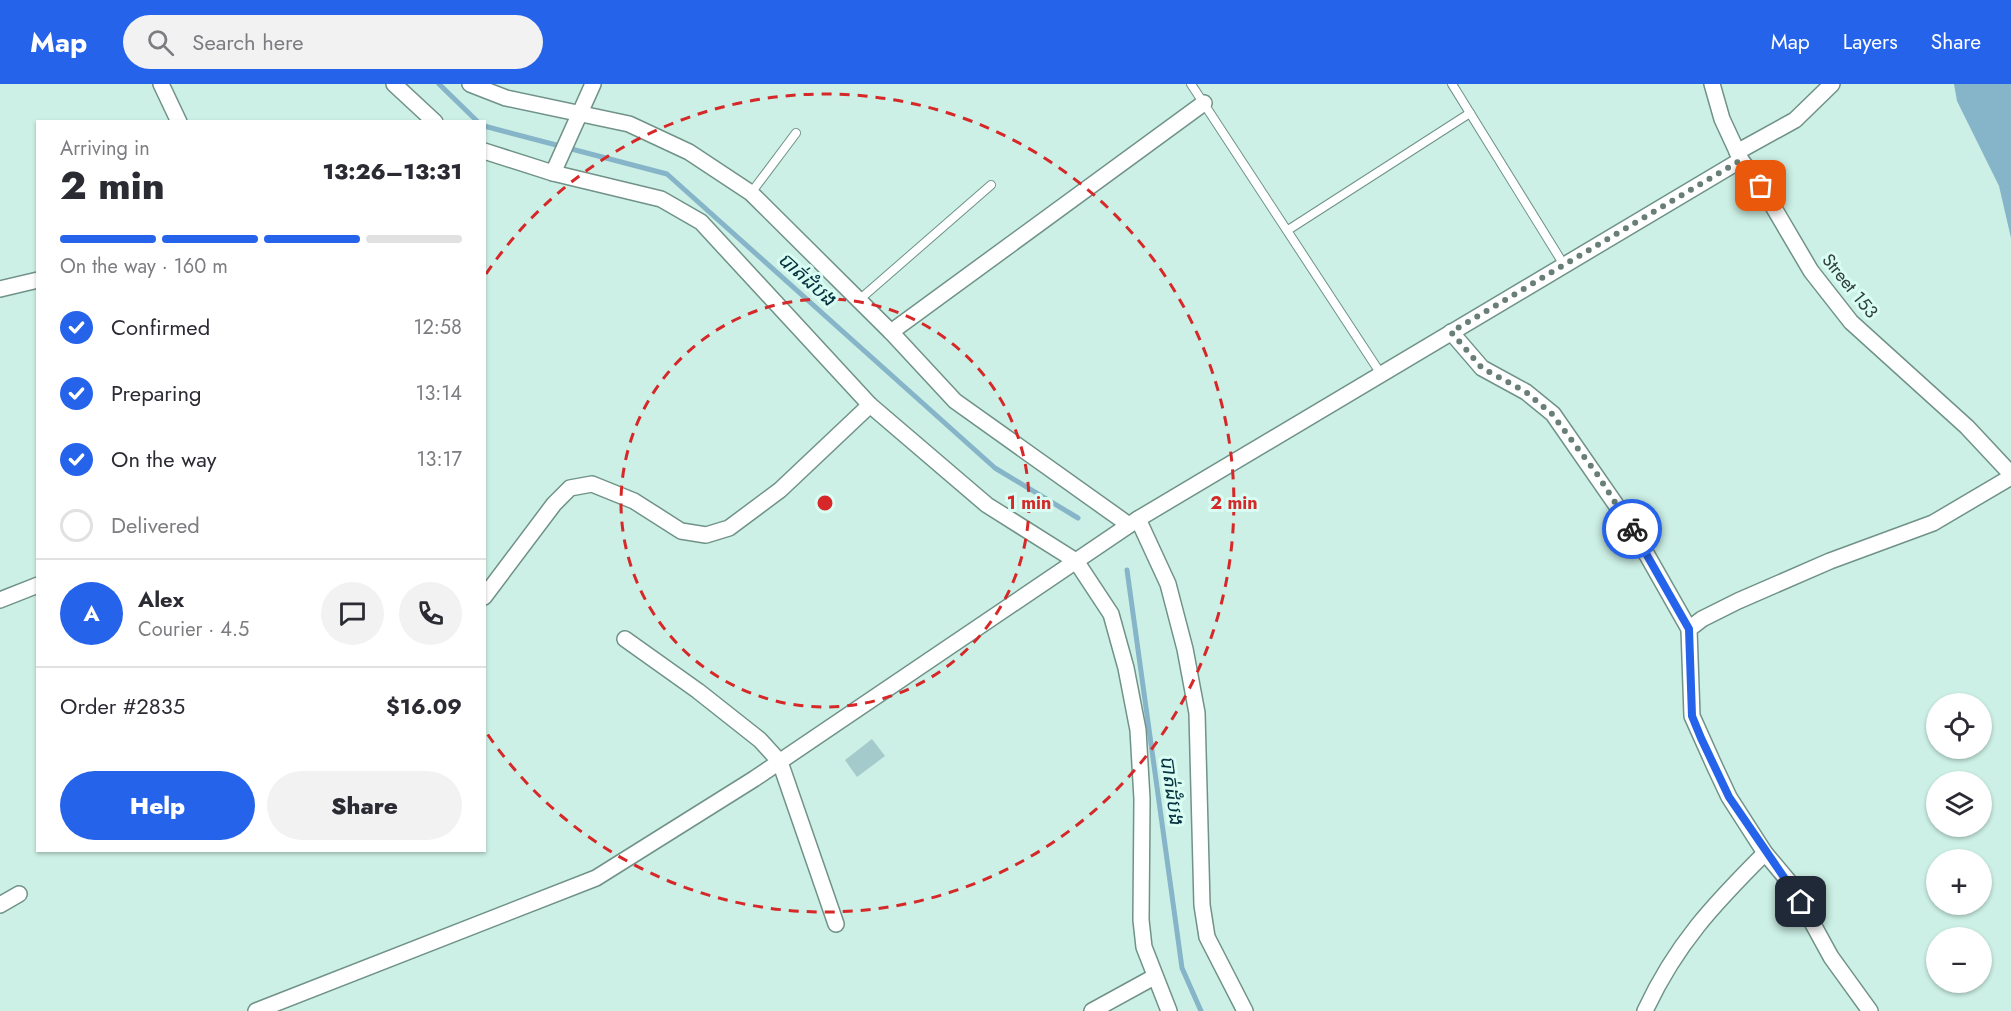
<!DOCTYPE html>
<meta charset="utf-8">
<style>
body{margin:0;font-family:Jost,"Noto Sans Khmer",sans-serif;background:#f2f2f3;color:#2b2b33;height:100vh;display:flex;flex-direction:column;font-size:22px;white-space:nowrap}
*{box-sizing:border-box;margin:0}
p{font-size:20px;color:#7c7c81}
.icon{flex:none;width:33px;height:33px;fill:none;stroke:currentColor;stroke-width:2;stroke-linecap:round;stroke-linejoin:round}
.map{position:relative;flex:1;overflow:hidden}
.drawer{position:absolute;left:36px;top:36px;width:450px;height:732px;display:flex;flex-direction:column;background:#fff;border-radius:0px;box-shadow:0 2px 4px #0004}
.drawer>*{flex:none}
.controls{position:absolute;left:1926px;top:609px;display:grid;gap:12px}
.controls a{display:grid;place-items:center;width:66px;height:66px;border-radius:50%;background:#fff;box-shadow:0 2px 4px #0004;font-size:30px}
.pin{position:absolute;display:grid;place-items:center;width:51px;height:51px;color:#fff;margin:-26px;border-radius:12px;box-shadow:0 3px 9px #0006}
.courier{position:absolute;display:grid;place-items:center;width:60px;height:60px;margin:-30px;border:4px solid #2563eb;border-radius:50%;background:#fff;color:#222;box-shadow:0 2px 8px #0007}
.head em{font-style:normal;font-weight:800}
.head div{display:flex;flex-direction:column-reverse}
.head{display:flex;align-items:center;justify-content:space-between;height:102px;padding:0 24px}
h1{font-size:39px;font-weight:800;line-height:45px}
.bar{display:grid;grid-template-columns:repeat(4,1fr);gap:9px 6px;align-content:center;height:72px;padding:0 24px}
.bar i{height:8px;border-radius:4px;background:#e1e1e2}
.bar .active{background:#2563eb}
.bar p{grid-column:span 4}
.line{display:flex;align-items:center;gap:15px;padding:0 24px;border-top:2px solid #e1e1e2}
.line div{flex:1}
.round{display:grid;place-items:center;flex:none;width:63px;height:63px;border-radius:32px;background:#f2f2f3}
ol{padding:0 24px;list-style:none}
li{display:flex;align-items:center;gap:18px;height:66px}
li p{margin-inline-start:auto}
li .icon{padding:6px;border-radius:50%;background:#2563eb;color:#fff;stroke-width:4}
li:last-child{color:#7c7c81}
li i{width:33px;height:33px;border:3px solid #e1e1e2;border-radius:50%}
.primary-button{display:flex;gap:12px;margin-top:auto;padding:12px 24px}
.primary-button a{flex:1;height:69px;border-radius:36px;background:#2563eb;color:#fff;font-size:24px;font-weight:800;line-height:69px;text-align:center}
.primary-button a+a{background:#f2f2f3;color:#2b2b33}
header{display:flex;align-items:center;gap:36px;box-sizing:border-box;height:84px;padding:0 30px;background:#2563eb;color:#fff}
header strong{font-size:28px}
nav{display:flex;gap:33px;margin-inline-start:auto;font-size:21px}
.search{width:420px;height:54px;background:#f2f2f3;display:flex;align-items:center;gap:15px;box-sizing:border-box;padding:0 21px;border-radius:33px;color:#7c7c81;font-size:22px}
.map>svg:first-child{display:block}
.water{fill:#86b4c8}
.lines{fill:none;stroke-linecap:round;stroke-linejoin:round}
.stream{stroke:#86b4c8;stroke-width:5}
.building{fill:#a4cacc}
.service-casing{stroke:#709288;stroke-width:10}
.minor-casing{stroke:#709288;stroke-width:18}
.service{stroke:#fff;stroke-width:8}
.minor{stroke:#fff;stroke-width:15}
.done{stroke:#687e77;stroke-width:6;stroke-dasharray:0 10.8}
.route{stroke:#2563eb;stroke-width:8}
.ring{fill:none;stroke:#d62828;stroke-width:3;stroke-dasharray:10 8}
.labels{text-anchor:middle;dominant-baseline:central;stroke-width:6;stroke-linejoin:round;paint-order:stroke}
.street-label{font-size:18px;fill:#32413c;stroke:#d9fdf2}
.water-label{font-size:20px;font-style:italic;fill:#063140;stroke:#d9fdf2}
.centre{fill:#d62828;stroke:#d9fdf2;stroke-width:3}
.ring-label{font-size:18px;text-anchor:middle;font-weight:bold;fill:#d62828;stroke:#d9fdf2;stroke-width:6;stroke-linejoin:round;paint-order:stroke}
</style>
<header>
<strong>Map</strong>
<div class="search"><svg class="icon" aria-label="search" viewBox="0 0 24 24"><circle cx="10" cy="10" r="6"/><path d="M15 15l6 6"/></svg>Search here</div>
<nav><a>Map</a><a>Layers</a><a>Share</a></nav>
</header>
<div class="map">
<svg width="2011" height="927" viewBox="0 0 2011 927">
<rect width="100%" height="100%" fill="#ccf0e5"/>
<polygon class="water" points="1954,0 2011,0 2011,154 1999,102 1957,17"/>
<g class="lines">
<g class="stream">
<polyline points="439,0 478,38"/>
<polyline points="484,42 667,90 995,384 1078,434"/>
<polyline points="1127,486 1182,884 1201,927"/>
</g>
</g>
<polygon class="building" points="872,655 885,672 857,693 845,676"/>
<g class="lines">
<defs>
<g id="service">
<polyline points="1191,0 1381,290"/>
<polyline points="1452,0 1564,181"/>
<polyline points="751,109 796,49"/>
<polyline points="1288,146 1470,29"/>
<polyline points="859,216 991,101"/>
</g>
<g id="minor">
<polyline points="161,0 179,38"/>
<polyline points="394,0 435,38"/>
<polyline points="470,0 506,14 629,40 689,68 751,109 891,248 955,317 1129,441"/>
<polyline points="1712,0 1722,35 1741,76 1761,102 1811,187 1851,238 1967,343 2011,390"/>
<polyline points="484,67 553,89 661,115 701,138 870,321 987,421 1076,477 1111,530 1126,584 1138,646 1142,715 1141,836 1144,863 1169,927"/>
<polyline points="1737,68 1795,36 1832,0"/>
<polyline points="553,89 593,0"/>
<polyline points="0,205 38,196"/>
<polyline points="891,248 1204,19"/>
<polyline points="1451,248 1482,284 1526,308 1553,330 1630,441 1689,545"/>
<polyline points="1138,435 1168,500 1185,565 1197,629 1202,821 1207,853 1245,927"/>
<polyline points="484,513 554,420 570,404 592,400 634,417 681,447 706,451 729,444 780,406 870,321"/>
<polyline points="0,516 38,501"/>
<polyline points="625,555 698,607 760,656 780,678 836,840"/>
<polyline points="0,821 19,810"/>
<polyline points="256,927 596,794 754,695 1138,435 1741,76"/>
<polyline points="1092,927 1154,893"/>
<path d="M1645 927C1676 860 1714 820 1765 769"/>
<polyline points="1870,927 1831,873 1791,800 1765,769 1729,713 1714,681 1692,632 1689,545 1702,535 1738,517 1830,477 1933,439 2011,393"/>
</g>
</defs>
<use href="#service" class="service-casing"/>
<use href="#minor" class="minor-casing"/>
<use href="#service" class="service"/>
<use href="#minor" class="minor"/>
</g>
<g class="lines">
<polyline class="done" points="1632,445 1597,390 1552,330 1526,308 1482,284 1451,248 1741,76 1761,102"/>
<polyline class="route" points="1632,445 1689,545 1692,632 1701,654 1729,713 1801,818"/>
</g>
<g class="ring">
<circle cx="825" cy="419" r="204"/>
<path d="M486 190A409 409 0 1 1 486 648"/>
</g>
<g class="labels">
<g class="street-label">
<text transform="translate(1850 202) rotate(51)">Street 153</text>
</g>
<g class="water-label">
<text transform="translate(807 195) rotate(42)">បាត់ដំបង</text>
<text transform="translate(1172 706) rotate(82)">បាត់ដំបង</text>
</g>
</g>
<circle cx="825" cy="419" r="9" class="centre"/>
<g class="ring-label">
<text x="1029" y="425">1 min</text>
<text x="1234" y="425">2 min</text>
</g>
</svg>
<div class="controls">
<a><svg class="icon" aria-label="locate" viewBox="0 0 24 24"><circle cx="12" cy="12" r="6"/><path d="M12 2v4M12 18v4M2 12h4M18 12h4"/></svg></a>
<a><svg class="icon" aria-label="layers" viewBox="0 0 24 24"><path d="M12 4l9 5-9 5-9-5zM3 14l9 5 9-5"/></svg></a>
<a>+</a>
<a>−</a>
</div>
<div class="pin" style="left:1761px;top:102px;background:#ea580c"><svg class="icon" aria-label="bag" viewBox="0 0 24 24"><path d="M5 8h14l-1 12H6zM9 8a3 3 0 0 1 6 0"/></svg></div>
<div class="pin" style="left:1801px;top:818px;background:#1f2937"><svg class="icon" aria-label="home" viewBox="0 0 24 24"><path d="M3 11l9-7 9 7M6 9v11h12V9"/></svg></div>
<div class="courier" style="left:1632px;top:445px"><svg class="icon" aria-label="bike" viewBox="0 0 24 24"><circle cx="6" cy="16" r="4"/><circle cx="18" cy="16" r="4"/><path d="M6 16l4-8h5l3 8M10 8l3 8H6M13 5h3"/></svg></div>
<section class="drawer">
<div class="head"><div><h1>2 min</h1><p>Arriving in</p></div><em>13:26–13:31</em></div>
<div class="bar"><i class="active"></i><i class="active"></i><i class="active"></i><i></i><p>On the way · 160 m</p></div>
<ol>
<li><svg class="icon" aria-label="check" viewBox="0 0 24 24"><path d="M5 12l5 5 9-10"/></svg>Confirmed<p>12:58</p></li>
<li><svg class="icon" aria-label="check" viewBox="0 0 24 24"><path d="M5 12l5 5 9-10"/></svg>Preparing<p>13:14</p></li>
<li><svg class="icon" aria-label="check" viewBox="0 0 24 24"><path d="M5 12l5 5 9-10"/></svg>On the way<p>13:17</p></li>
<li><i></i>Delivered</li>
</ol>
<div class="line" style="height:108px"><b class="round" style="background:#2563eb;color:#fff">A</b><div><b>Alex</b><p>Courier · 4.5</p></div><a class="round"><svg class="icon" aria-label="chat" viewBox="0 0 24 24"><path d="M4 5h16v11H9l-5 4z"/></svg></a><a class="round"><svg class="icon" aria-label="phone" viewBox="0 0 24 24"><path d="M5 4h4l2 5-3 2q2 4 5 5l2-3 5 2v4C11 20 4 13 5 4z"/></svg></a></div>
<div class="line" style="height:78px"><div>Order #2835</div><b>$16.09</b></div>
<div class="primary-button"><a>Help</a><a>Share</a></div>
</section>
</div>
